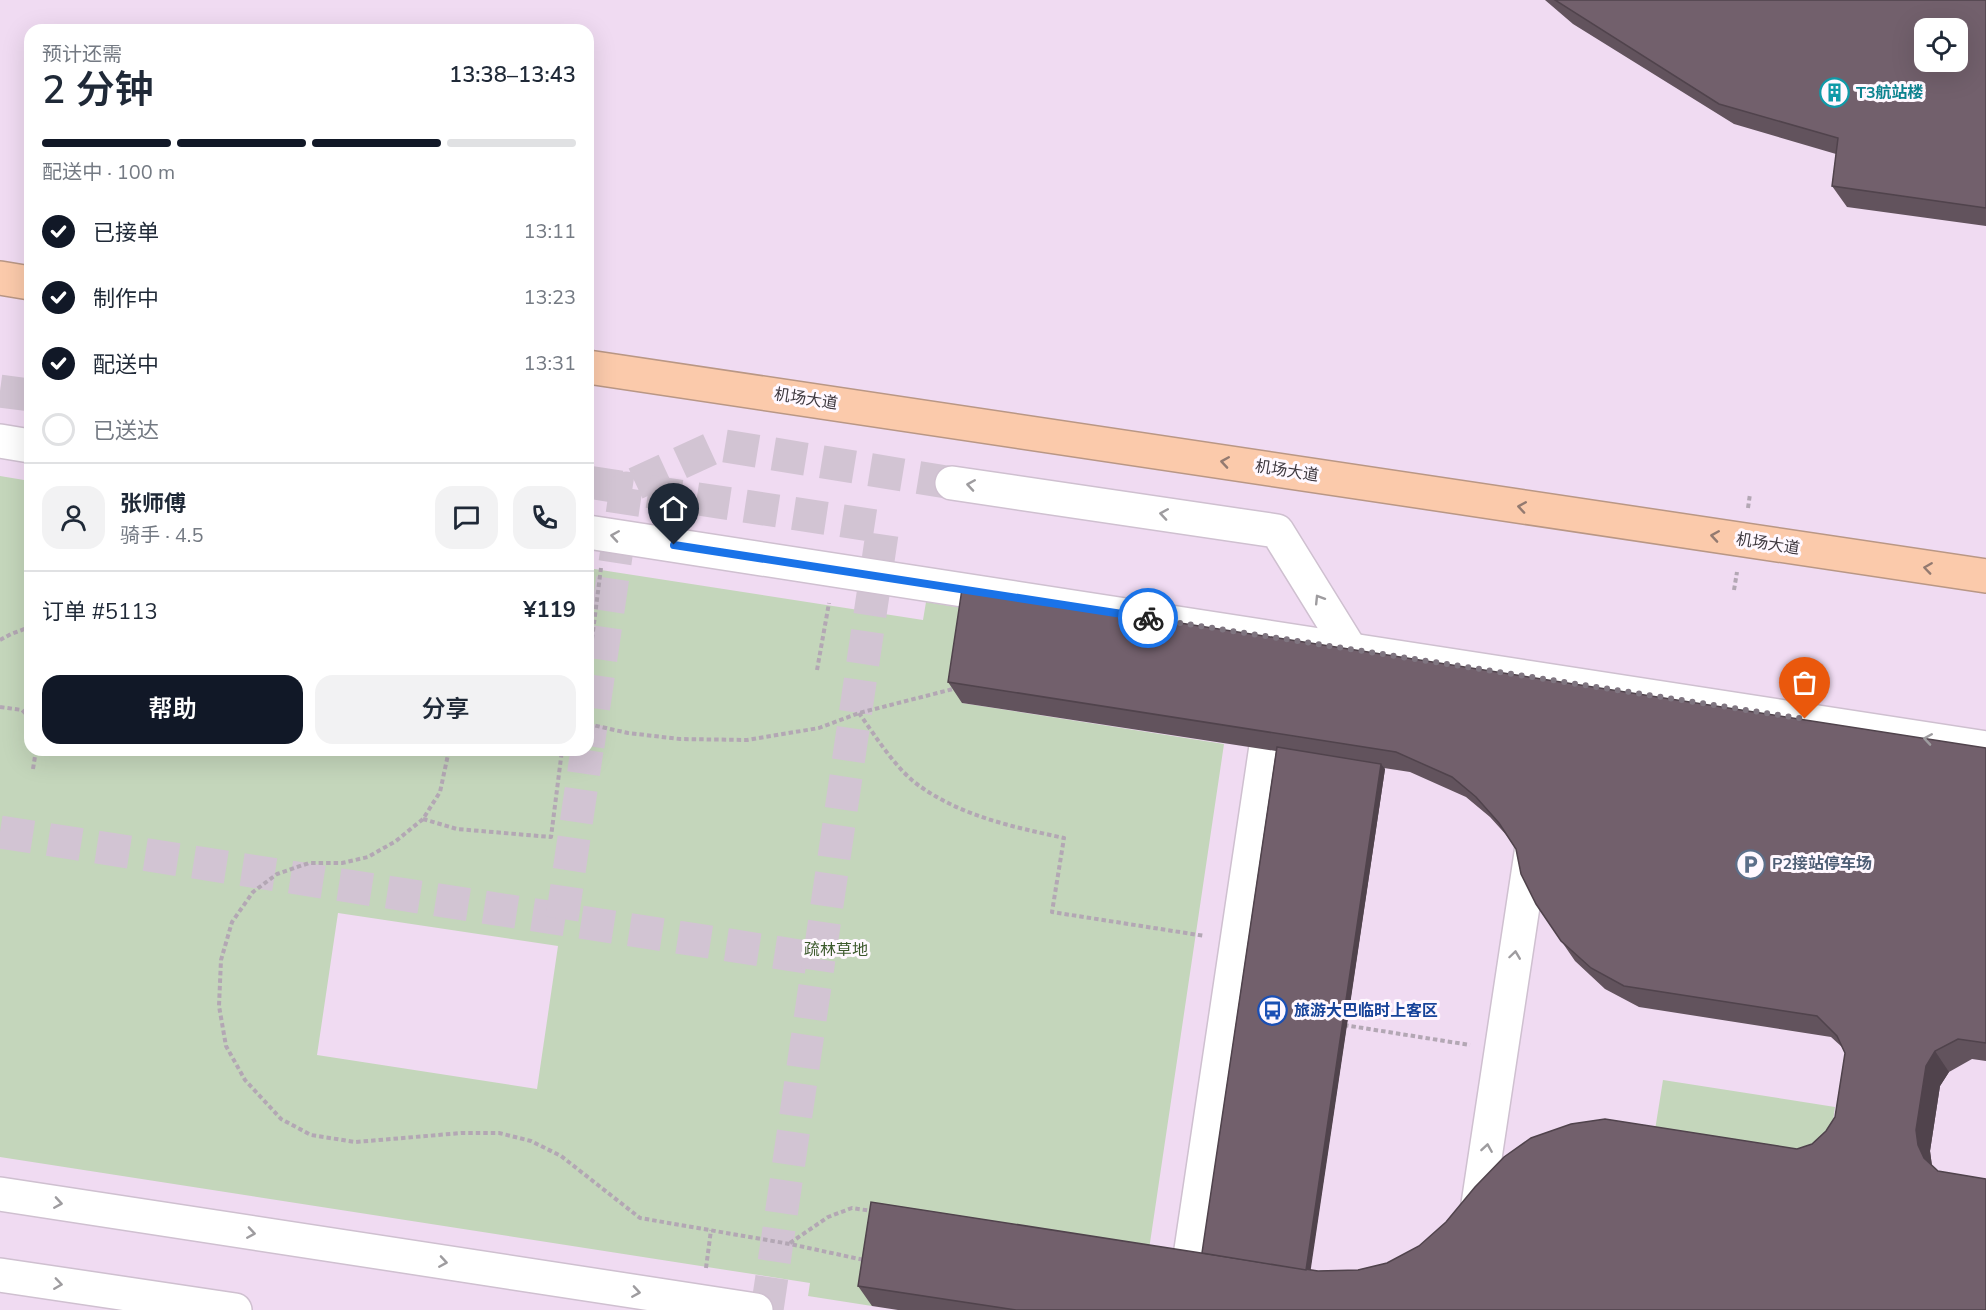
<!DOCTYPE html>
<html lang="zh">
<meta charset="utf-8">
<style>
body{margin:0;font-family:"Nunito Sans","Noto Sans SC",sans-serif;background:#f2f2f3;color:#1f2937;height:100vh;display:flex;flex-direction:column;font-size:22px;white-space:nowrap}
*{box-sizing:border-box;margin:0}
p{font-size:20px;color:#747a83}
.icon{flex:none;width:33px;height:33px;fill:none;stroke:currentColor;stroke-width:2;stroke-linecap:round;stroke-linejoin:round}
.map{position:relative;flex:1;overflow:hidden}
.side{position:absolute;left:24px;top:24px;width:570px;height:732px;display:flex;flex-direction:column;background:#fff;border-radius:18px;box-shadow:0 6px 24px #0002}
.side>*{flex:none}
.controls{position:absolute;left:1914px;top:18px;display:grid;gap:12px}
.controls a{display:grid;place-items:center;width:54px;height:54px;border-radius:12px;background:#fff;box-shadow:0 6px 24px #0002;font-size:30px}
.pin{position:absolute;display:grid;place-items:center;width:51px;height:51px;color:#fff;margin:-62px -26px;border-radius:50% 50% 50% 0;rotate:-45deg;box-shadow:0 0 6px #0007}
.pin .icon{rotate:45deg}
.courier{position:absolute;display:grid;place-items:center;width:60px;height:60px;margin:-30px;border:4px solid #1a73e8;border-radius:50%;background:#fff;color:#222;box-shadow:0 2px 8px #0007}
.overview em{font-style:normal;font-weight:600}
.overview div{display:flex;flex-direction:column-reverse}
.overview{display:flex;align-items:center;justify-content:space-between;height:102px;padding:0 18px}
h1{font-size:39px;font-weight:600;line-height:45px}
.bar{display:grid;grid-template-columns:repeat(4,1fr);gap:9px 6px;align-content:center;height:72px;padding:0 18px}
.bar i{height:8px;border-radius:4px;background:#e0e1e3}
.bar .active{background:#111827}
.bar p{grid-column:span 4}
.line{display:flex;align-items:center;gap:15px;padding:0 18px;border-top:2px solid #e0e1e3}
.line div{flex:1}
.round{display:grid;place-items:center;flex:none;width:63px;height:63px;border-radius:18px;background:#f2f2f3}
ol{padding:0 18px;list-style:none}
li{display:flex;align-items:center;gap:18px;height:66px}
li p{margin-inline-start:auto}
li .icon{padding:6px;border-radius:50%;background:#111827;color:#fff;stroke-width:4}
li:last-child{color:#747a83}
li i{width:33px;height:33px;border:3px solid #e0e1e3;border-radius:50%}
.cta{display:flex;gap:12px;margin-top:auto;padding:12px 18px}
.cta a{flex:1;height:69px;border-radius:18px;background:#111827;color:#fff;font-size:24px;font-weight:600;line-height:69px;text-align:center}
.cta a+a{background:#f2f2f3;color:#1f2937}
.map>svg:first-child{display:block}
.built{fill:#f0dbf2;fill-rule:evenodd}
.green{fill:#c4d6bb;fill-rule:evenodd}
.lines{fill:none;stroke-linecap:round;stroke-linejoin:round}
.minor-tunnel{stroke:#d2c4d3;stroke-width:33;stroke-dasharray:33 16;stroke-linecap:butt}
.minor-casing{stroke:#cfc0d0;stroke-width:36}
.highway-casing{stroke:#b99785;stroke-width:36}
.path{stroke:#b3a7b4;stroke-width:4;stroke-dasharray:4.5 3;stroke-linecap:butt}
.minor{stroke:#fff;stroke-width:33}
.highway{stroke:#fbcaab;stroke-width:33}
.wall{fill:#62535d;fill-rule:evenodd}
.shaded-wall{fill:#50434c}
.building{fill:#72606c;stroke:#50434c;stroke-width:1.5;fill-rule:evenodd}
.oneway{stroke:#937a70}
.oneway2{stroke:#9e9c9f}
.done{stroke:#7f7580;stroke-width:6;stroke-dasharray:0 10.8}
.route{stroke:#1a73e8;stroke-width:8}
.labels{text-anchor:middle;dominant-baseline:central;stroke-width:6;stroke-linejoin:round;paint-order:stroke}
.culture-label{font-size:16px;font-weight:bold;fill:#0d838f;stroke:#fff8ff;text-anchor:start}
.street-label{font-size:16px;fill:#3e383f;stroke:#fff8ff}
.service-label{font-size:16px;font-weight:bold;fill:#4e5e75;stroke:#fff8ff;text-anchor:start}
.park-label{font-size:16px;fill:#3c592c;stroke:#fff8ff}
.transit-label{font-size:16px;font-weight:bold;fill:#164399;stroke:#fff8ff;text-anchor:start}
</style>
<div class="map">
<svg width="1986" height="1310" viewBox="0 0 1986 1310">
<rect width="100%" height="100%" fill="#f7e7f8"/>
<path class="built" d="M0 0H1986V1310H0ZM1924 28H1958V62H1924ZM30 30H588V750H30Z"/>
<g class="green">
<path d="M0 476 30 481V750H588V568L923 620 926 602 976 610 962 703 1224 744 1147 1263 872 1306 808 1296 810 1283 0 1157ZM338 913 558 946 537 1089 317 1055Z"/>
<polygon points="1663,1080 1835,1107 1828,1157 1655,1130"/>
</g>
<g class="lines">
<g class="minor-tunnel">
<polyline points="0,391 30,395"/>
<polyline points="588,482 626,488 719,445 952,483"/>
<polyline points="0,832 819,959 883,527 626,488 588,746"/>
<polyline points="562,919 587,750"/>
<polyline points="767,1310 819,959"/>
</g>
<defs>
<g id="minor">
<polyline points="0,441 30,446"/>
<polyline points="952,483 1277,531 1350,649"/>
<polyline points="588,532 1986,748"/>
<polyline points="0,1194 756,1310"/>
<polyline points="0,1275 235,1310"/>
<polyline points="1182,1310 1272,706"/>
<polyline points="1462,1310 1533,840"/>
</g>
<g id="highway">
<polyline points="0,278 30,283"/>
<polyline points="588,367 1986,576"/>
</g>
</defs>
<use href="#minor" class="minor-casing"/>
<use href="#highway" class="highway-casing"/>
<g class="path">
<polyline points="1748,508 1750,494"/>
<polyline points="1734,590 1737,572"/>
<polyline points="592,639 601,568"/>
<polyline points="0,640 11,634 30,627"/>
<polyline points="817,670 829,603"/>
<polyline points="0,707 22,710 30,718"/>
<path d="M859 713C876 737 897 771 921 787 964 817 1014 827 1064 838L1052 912 1205 936"/>
<polyline points="588,724 628,733 680,739 747,740 819,728 859,713 957,688"/>
<polyline points="449,750 440,792 423,819 396,841 368,857 342,863 309,863 277,874 253,892 232,922 221,960 219,1006 226,1046 245,1080 281,1119 311,1135 355,1142 462,1133 499,1133 531,1141 561,1156 640,1218 790,1244 864,1260"/>
<polyline points="33,769 36,750"/>
<polyline points="423,819 457,829 551,837 562,750"/>
<polyline points="1344,1025 1470,1045"/>
<polyline points="790,1243 828,1217 852,1208 872,1211"/>
<polyline points="706,1268 711,1230"/>
</g>
<use href="#minor" class="minor"/>
<use href="#highway" class="highway"/>
</g>
<g class="wall">
<polygon points="1545,0 1986,0 1986,226 1847,207 1832,186 1836,154 1734,124 1573,24"/>
<path d="M948 682 1986 748V1061L1972 1059 1949 1072 1940 1086 1930 1151 1932 1166 1986 1310H898L872 1306 858 1286 1202 1253 1276 751 962 703ZM1384 768 1410 772 1466 797 1490 817 1509 838 1516 849 1536 904 1575 961 1605 989 1639 1007 1831 1037 1842 1047 1845 1053 1835 1117 1826 1131 1812 1144 1797 1149 1387 1263 1358 1270 1318 1271 1310 1270 1385 769Z"/>
</g>
<g class="shaded-wall">
<polygon points="1381,764 1385,769 1308,1288 1304,1283"/>
<polygon points="1935,1051 1949,1072 1940,1086 1930,1151 1932,1166 1924,1158 1918,1145 1916,1130 1926,1066"/>
</g>
<g class="building">
<path d="M1555 0H1986V208L1832 186 1838 138 1719 104ZM1924 28H1958V62H1924Z"/>
<polygon points="962,589 1986,748 1986,1043 1958,1039 1935,1051 1926,1066 1916,1130 1918,1145 1924,1158 1938,1171 1986,1179 1986,1310 1016,1310 858,1286 871,1202 1318,1271 1358,1270 1387,1263 1419,1246 1446,1222 1475,1187 1504,1157 1531,1138 1571,1124 1605,1119 1797,1149 1812,1144 1826,1131 1835,1117 1845,1053 1837,1036 1817,1016 1624,986 1591,968 1561,941 1536,904 1521,874 1516,849 1499,823 1476,797 1452,777 1396,752 948,682"/>
<polygon points="1277,747 1381,764 1306,1270 1202,1253"/>
</g>
<defs><path id="oneway-chevron" d="M-2-3.5L2.5 0L-2 3.5" fill="none" stroke-width="1.6" stroke-linecap="round" stroke-linejoin="round" transform="scale(1.5)"/></defs>
<g class="oneway">
<use href="#oneway-chevron" transform="translate(1225 462) rotate(-171)"/>
<use href="#oneway-chevron" transform="translate(1522 507) rotate(-171)"/>
<use href="#oneway-chevron" transform="translate(1715 536) rotate(-171)"/>
<use href="#oneway-chevron" transform="translate(1928 568) rotate(-172)"/>
</g>
<g class="oneway2">
<use href="#oneway-chevron" transform="translate(971 485) rotate(-171)"/>
<use href="#oneway-chevron" transform="translate(1164 514) rotate(-171)"/>
<use href="#oneway-chevron" transform="translate(615 536) rotate(-171)"/>
<use href="#oneway-chevron" transform="translate(1319 599) rotate(-122)"/>
<use href="#oneway-chevron" transform="translate(1928 739) rotate(-171)"/>
<use href="#oneway-chevron" transform="translate(1515 955) rotate(-82)"/>
<use href="#oneway-chevron" transform="translate(1487 1148) rotate(-81)"/>
<use href="#oneway-chevron" transform="translate(58 1203) rotate(9)"/>
<use href="#oneway-chevron" transform="translate(251 1233) rotate(9)"/>
<use href="#oneway-chevron" transform="translate(443 1262) rotate(9)"/>
<use href="#oneway-chevron" transform="translate(58 1284) rotate(8)"/>
<use href="#oneway-chevron" transform="translate(636 1292) rotate(9)"/>
</g>
<g class="lines">
<polyline class="done" points="1148,618 1805,719"/>
<polyline class="route" points="674,545 1148,618"/>
</g>
<defs>
<symbol id="building-ring" viewBox="-11 -11 22 22"><circle r="9.5" fill="#fff8ff" stroke="#0f9aa8" stroke-width="1.5"/><path d="M-4-6H4V6H1V3H-1V6H-4ZM-2.5-4.3h1.7v1.8h-1.7ZM.8-4.3h1.7v1.8H.8ZM-2.5-1h1.7V.8h-1.7ZM.8-1h1.7V.8H.8Z" fill="#0f9aa8"/></symbol>
<symbol id="parking-ring" viewBox="-11 -11 22 22"><circle r="9.5" fill="#fff8ff" stroke="#5c6f8a" stroke-width="1.5"/><path d="M-3.5-5.5H1a3.5 3.5 0 0 1 0 7H-1V5.5H-3.5ZM-1-3.4V-.6H.8a1.4 1.4 0 0 0 0-2.8Z" fill="#5c6f8a"/></symbol>
<symbol id="bus-ring" viewBox="-11 -11 22 22"><circle r="9.5" fill="#fff8ff" stroke="#1a4fb4" stroke-width="1.5"/><path d="M-5-6H5V4H4V6H2V4H-2V6H-4V4H-5ZM-3.5-4V0h7V-4ZM-3.5 1.2v1.5H-2V1.2ZM2 1.2v1.5H3.5V1.2Z" fill="#1a4fb4"/></symbol>
</defs>
<g fill-rule="evenodd">
<use href="#building-ring" x="1818" y="76" width="33" height="33"/>
<use href="#parking-ring" x="1734" y="848" width="33" height="33"/>
<use href="#bus-ring" x="1256" y="994" width="33" height="33"/>
</g>
<g class="labels">
<g class="culture-label">
<text x="1856" y="93">T3航站楼</text>
</g>
<g class="street-label">
<text transform="translate(806 399) rotate(9)">机场大道</text>
<text transform="translate(1287 471) rotate(9)">机场大道</text>
<text transform="translate(1768 544) rotate(9)">机场大道</text>
</g>
<g class="service-label">
<text x="1772" y="864">P2接站停车场</text>
</g>
<g class="park-label">
<text x="836" y="950">疏林草地</text>
</g>
<g class="transit-label">
<text x="1294" y="1011">旅游大巴临时上客区</text>
</g>
</g>
</svg>
<div class="controls">
<a><svg class="icon" aria-label="locate" viewBox="0 0 24 24"><circle cx="12" cy="12" r="6"/><path d="M12 2v4M12 18v4M2 12h4M18 12h4"/></svg></a>
</div>
<div class="pin" style="left:1805px;top:719px;background:#ea580c"><svg class="icon" aria-label="bag" viewBox="0 0 24 24"><path d="M5 8h14l-1 12H6zM9 8a3 3 0 0 1 6 0"/></svg></div>
<div class="pin" style="left:674px;top:545px;background:#1f2937"><svg class="icon" aria-label="home" viewBox="0 0 24 24"><path d="M3 11l9-7 9 7M6 9v11h12V9"/></svg></div>
<div class="courier" style="left:1148px;top:618px"><svg class="icon" aria-label="bike" viewBox="0 0 24 24"><circle cx="6" cy="16" r="4"/><circle cx="18" cy="16" r="4"/><path d="M6 16l4-8h5l3 8M10 8l3 8H6M13 5h3"/></svg></div>
<section class="side">
<div class="overview"><div><h1>2 分钟</h1><p>预计还需</p></div><em>13:38–13:43</em></div>
<div class="bar"><i class="active"></i><i class="active"></i><i class="active"></i><i></i><p>配送中 · 100 m</p></div>
<ol>
<li><svg class="icon" aria-label="check" viewBox="0 0 24 24"><path d="M5 12l5 5 9-10"/></svg>已接单<p>13:11</p></li>
<li><svg class="icon" aria-label="check" viewBox="0 0 24 24"><path d="M5 12l5 5 9-10"/></svg>制作中<p>13:23</p></li>
<li><svg class="icon" aria-label="check" viewBox="0 0 24 24"><path d="M5 12l5 5 9-10"/></svg>配送中<p>13:31</p></li>
<li><i></i>已送达</li>
</ol>
<div class="line" style="height:108px"><a class="round"><svg class="icon" aria-label="person" viewBox="0 0 24 24"><circle cx="12" cy="8" r="4"/><path d="M4 21q1-7 8-7t8 7"/></svg></a><div><b>张师傅</b><p>骑手 · 4.5</p></div><a class="round"><svg class="icon" aria-label="chat" viewBox="0 0 24 24"><path d="M4 5h16v11H9l-5 4z"/></svg></a><a class="round"><svg class="icon" aria-label="phone" viewBox="0 0 24 24"><path d="M5 4h4l2 5-3 2q2 4 5 5l2-3 5 2v4C11 20 4 13 5 4z"/></svg></a></div>
<div class="line" style="height:78px"><div>订单 #5113</div><b>¥119</b></div>
<div class="cta"><a>帮助</a><a>分享</a></div>
</section>
</div>
